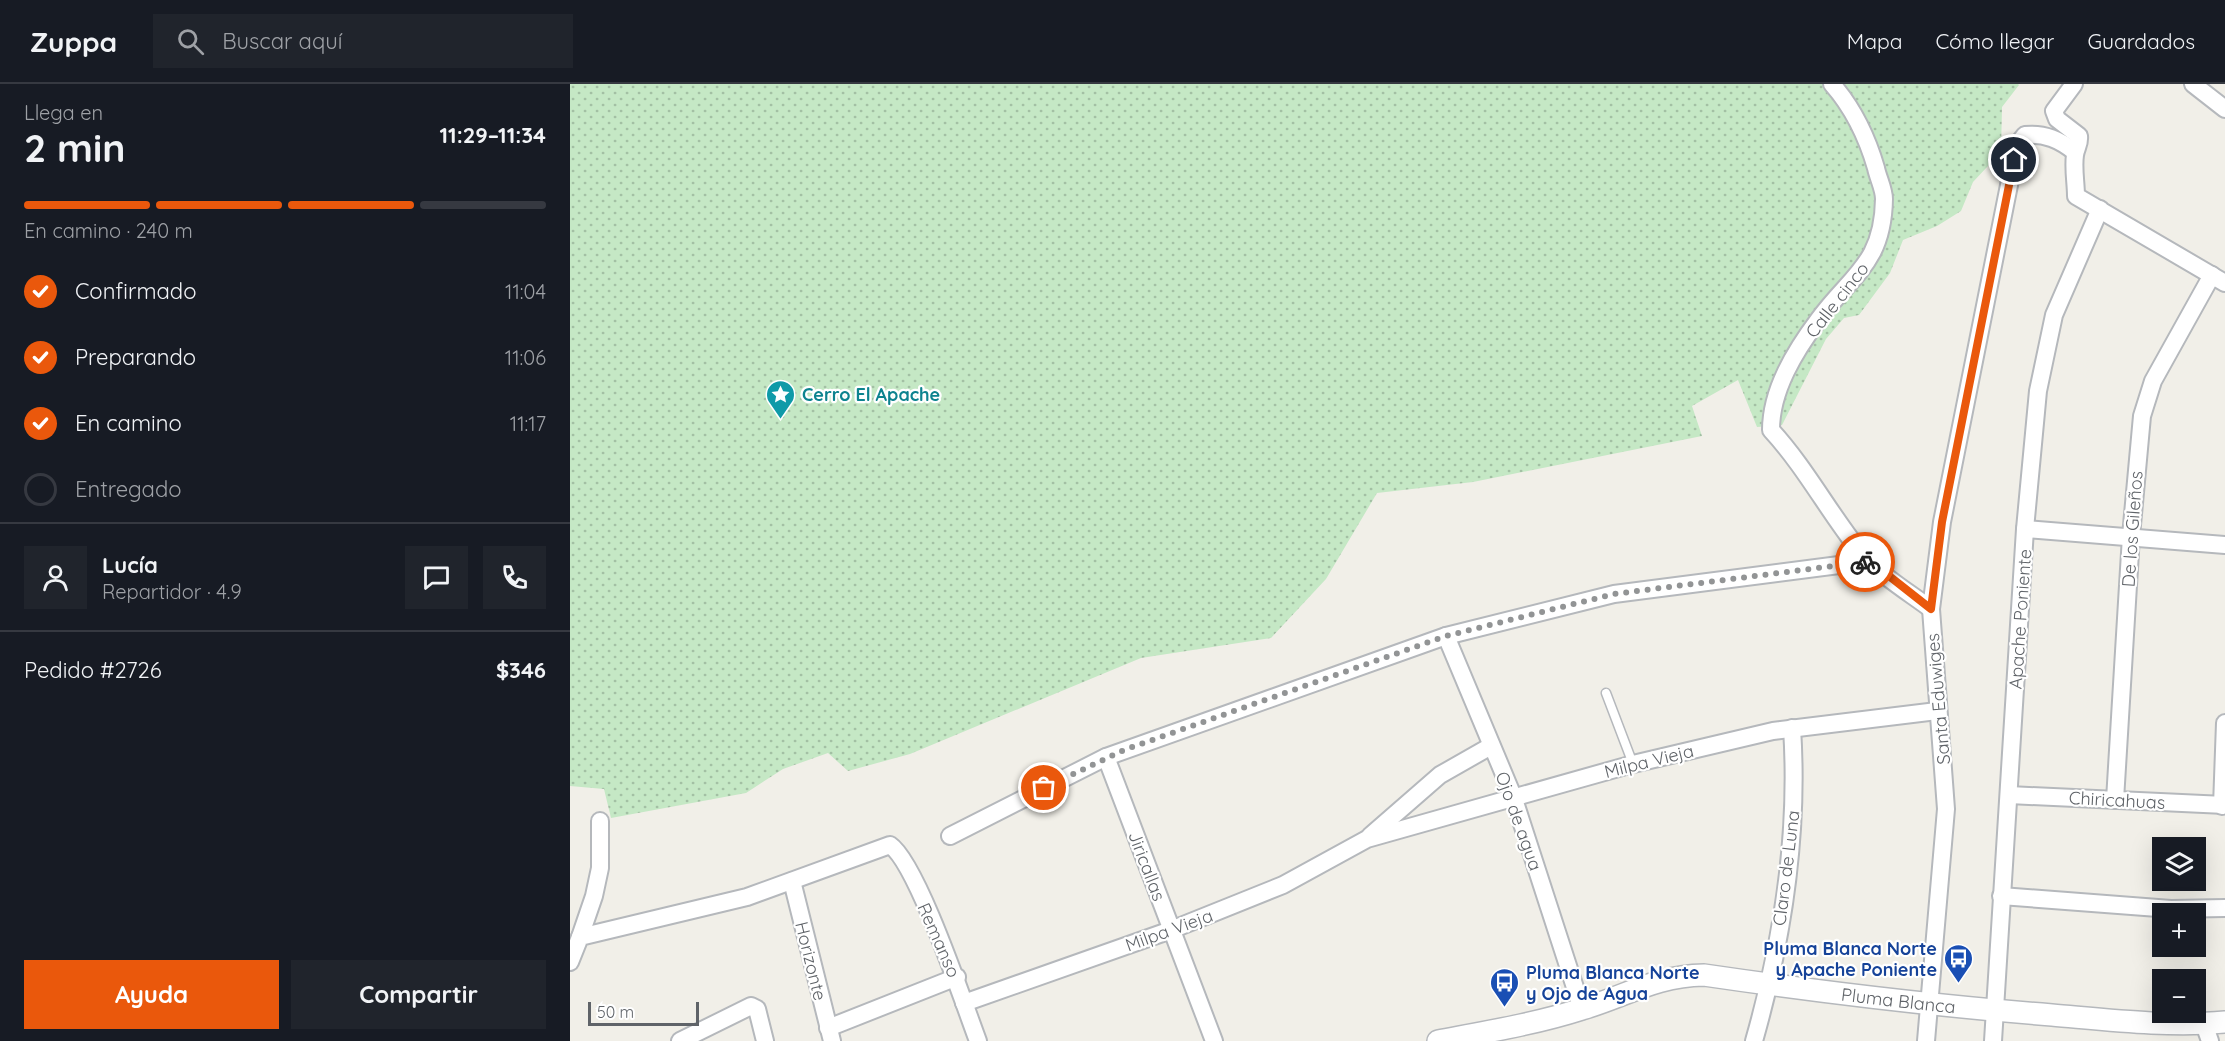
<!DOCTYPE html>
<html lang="es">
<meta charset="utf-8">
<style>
body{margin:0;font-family:Quicksand,sans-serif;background:#20242c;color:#f1f3f6;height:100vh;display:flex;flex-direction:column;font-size:22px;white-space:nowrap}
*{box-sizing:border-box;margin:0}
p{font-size:20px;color:#9ea1a6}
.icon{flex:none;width:33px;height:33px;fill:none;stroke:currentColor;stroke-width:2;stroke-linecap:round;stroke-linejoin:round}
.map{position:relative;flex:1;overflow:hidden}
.drawer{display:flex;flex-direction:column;background:#171b24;width:570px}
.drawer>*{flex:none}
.fabs{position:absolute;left:1582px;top:753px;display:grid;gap:12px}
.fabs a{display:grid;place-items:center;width:54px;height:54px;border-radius:0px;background:#171b24;box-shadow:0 6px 24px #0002;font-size:30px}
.scale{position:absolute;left:18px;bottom:15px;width:111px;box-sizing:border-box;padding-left:6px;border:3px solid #5f6368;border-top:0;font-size:16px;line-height:21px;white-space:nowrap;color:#5f6368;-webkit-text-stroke:4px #fff;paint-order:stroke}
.pin{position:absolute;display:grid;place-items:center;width:51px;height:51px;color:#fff;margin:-26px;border:3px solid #fff;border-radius:50%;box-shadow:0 2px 6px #0007}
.courier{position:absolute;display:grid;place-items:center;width:60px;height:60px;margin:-30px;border:4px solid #ea580c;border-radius:50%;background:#fff;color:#222;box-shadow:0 2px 8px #0007}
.headline em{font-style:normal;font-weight:700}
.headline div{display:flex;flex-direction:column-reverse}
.headline{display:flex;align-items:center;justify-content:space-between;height:102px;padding:0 24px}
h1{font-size:39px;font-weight:700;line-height:45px}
.bar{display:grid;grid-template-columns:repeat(4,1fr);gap:9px 6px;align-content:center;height:72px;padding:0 24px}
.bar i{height:8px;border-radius:4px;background:#363941}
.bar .current{background:#ea580c}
.bar p{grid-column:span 4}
.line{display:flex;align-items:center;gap:15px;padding:0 24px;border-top:2px solid #363941}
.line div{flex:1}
.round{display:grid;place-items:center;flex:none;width:63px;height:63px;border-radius:0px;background:#20242c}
ol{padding:0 24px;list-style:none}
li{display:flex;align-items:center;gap:18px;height:66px}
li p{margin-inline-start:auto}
li .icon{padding:6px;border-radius:50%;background:#ea580c;color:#fff;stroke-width:4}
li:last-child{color:#9ea1a6}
li i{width:33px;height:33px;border:3px solid #363941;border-radius:50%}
.button{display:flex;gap:12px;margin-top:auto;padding:12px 24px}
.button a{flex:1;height:69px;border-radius:0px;background:#ea580c;color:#fff;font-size:24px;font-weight:700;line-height:69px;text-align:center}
.button a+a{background:#20242c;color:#f1f3f6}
header{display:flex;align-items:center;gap:36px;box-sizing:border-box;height:84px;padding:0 30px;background:#171b24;border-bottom:2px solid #363941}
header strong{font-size:28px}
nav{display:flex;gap:33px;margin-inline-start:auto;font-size:21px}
.search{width:420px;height:54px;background:#20242c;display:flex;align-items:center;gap:15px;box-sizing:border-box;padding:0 21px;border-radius:0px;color:#9ea1a6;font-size:22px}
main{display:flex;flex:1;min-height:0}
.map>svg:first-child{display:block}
.grass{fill:url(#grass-dots)}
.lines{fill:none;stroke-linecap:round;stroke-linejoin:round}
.service-casing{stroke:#b5b8bc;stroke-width:11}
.minor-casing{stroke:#b5b8bc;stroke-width:20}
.tertiary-casing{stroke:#b5b8bc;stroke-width:24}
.service{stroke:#fff;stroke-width:8}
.minor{stroke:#fff;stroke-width:16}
.tertiary{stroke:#fff;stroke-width:21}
.done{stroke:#929495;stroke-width:6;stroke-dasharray:0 10.8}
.route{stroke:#ea580c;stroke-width:8}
.labels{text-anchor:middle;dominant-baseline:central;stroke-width:4.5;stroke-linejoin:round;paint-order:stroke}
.street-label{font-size:18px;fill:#5f6368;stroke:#fff}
.culture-label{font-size:18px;font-weight:bold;fill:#0d838f;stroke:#fff;text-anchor:start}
.transit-label{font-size:18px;font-weight:bold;fill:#164399;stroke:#fff;text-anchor:end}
</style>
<header>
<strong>Zuppa</strong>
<div class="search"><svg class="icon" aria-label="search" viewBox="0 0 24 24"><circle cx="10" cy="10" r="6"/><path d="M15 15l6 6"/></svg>Buscar aquí</div>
<nav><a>Mapa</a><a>Cómo llegar</a><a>Guardados</a></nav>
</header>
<main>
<section class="drawer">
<div class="headline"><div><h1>2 min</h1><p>Llega en</p></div><em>11:29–11:34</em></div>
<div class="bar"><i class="current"></i><i class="current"></i><i class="current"></i><i></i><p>En camino · 240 m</p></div>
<ol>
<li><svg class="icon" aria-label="check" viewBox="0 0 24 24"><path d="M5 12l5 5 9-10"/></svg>Confirmado<p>11:04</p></li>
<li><svg class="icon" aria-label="check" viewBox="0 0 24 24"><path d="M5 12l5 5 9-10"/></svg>Preparando<p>11:06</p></li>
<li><svg class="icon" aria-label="check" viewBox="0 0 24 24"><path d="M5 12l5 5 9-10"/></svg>En camino<p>11:17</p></li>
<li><i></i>Entregado</li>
</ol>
<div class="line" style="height:108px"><a class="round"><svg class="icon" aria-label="person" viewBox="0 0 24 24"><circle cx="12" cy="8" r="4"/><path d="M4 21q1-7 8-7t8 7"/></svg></a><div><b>Lucía</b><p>Repartidor · 4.9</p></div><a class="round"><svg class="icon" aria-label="chat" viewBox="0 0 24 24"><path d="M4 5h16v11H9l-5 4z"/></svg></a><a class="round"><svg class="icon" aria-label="phone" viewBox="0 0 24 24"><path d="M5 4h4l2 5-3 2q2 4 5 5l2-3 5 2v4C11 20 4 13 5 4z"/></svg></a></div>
<div class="line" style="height:78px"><div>Pedido #2726</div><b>$346</b></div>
<div class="button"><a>Ayuda</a><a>Compartir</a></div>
</section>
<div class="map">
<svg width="1655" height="957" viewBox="0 0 1655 957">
<defs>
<pattern id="grass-dots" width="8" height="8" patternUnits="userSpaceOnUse" patternTransform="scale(1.5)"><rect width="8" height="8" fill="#c5e8c5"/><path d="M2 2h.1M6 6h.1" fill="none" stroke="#a3c0a4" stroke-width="1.8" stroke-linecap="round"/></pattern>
</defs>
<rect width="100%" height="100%" fill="#f1efe8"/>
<polygon class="grass" points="0,0 1448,0 1449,1 1432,23 1431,68 1403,98 1391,127 1367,142 1333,156 1320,189 1289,231 1274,234 1256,255 1212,341 1187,343 1168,296 1122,322 1132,352 903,398 807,409 756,495 701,554 571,574 340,670 278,687 258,669 213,685 176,709 41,734 34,705 0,702"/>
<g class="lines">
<defs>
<polyline id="service" points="1036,609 1063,680"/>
<g id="minor">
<path d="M1262 0C1283 24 1297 53 1306 84 1308 94 1314 105 1314 115 1313 180 1281 191 1249 235 1225 267 1201 306 1201 346 1235 383 1258 427 1289 466 1308 490 1337 507 1361 525"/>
<path d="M1504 0 1484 27 1487 35 1509 52C1510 60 1506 64 1505 71 1503 84 1506 99 1506 112L1655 199"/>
<polyline points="1623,0 1655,25"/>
<polyline points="1455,445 1655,461"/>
<polyline points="876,552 943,712 1012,925"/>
<polyline points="536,673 644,957"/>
<polyline points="1439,711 1655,721"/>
<polyline points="1545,716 1561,452 1572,332 1583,297 1642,191"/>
<polyline points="1652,722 1655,639"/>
<polyline points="380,752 536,673 876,552 1044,510 1300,477"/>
<polyline points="800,752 870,691 921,662"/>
<polyline points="222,797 262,957"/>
<polyline points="1431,812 1601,825 1655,824"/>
<polyline points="10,853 24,812 30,784 30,737"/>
<path d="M0 878 10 853 177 813 320 761C347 779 394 920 408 957"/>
<polyline points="394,919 601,846 713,801 797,755 1063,680 1203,647 1367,627"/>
<polyline points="1634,940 1640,957"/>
<polyline points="258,944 387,893"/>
<polyline points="110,957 181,922 187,925 195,957"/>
<path d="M1184 957C1213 855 1229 749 1222 644"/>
<path d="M1356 957 1376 725 1361 525 1372 438 1447 61 1455 51C1475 49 1490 56 1505 68"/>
<polyline points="1423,957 1455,445 1468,307 1484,231 1530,125"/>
</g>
<g id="tertiary">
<path id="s1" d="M868 957C916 948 965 940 1012 925 1057 912 1084 892 1134 891 1250 908 1366 922 1482 931 1540 936 1598 943 1655 938"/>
</g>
</defs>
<use href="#service" class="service-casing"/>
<use href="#minor" class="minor-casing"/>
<use href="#tertiary" class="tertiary-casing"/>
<use href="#service" class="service"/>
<use href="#minor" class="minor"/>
<use href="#tertiary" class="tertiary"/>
</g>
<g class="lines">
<polyline class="done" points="474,704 554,666 876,552 1044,510 1295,478"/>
<polyline class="route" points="1295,478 1300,477 1361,525 1372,438 1444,76"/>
</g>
<defs>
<symbol id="sight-pin" viewBox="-11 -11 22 30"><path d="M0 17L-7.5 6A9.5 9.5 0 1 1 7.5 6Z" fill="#0f9aa8" stroke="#fff"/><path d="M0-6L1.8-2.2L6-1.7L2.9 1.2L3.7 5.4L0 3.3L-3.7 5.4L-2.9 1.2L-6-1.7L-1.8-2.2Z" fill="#fff"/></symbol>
<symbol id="bus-pin" viewBox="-11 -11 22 30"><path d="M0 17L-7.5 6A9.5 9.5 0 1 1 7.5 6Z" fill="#1a4fb4" stroke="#fff"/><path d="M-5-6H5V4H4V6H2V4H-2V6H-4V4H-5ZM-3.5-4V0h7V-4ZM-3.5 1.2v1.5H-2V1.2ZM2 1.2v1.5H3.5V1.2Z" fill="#fff"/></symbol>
</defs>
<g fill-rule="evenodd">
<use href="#sight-pin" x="194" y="294" width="33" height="45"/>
<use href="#bus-pin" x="1372" y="858" width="33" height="45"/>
<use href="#bus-pin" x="918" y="882" width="33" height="45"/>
</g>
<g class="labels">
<g class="street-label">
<text transform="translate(1267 216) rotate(-52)">Calle cinco</text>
<text transform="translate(1562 445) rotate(-86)">De los Gileños</text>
<text transform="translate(1450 535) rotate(-86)">Apache Poniente</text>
<text transform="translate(1368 615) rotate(-95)">Santa Eduwiges</text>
<text transform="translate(1079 677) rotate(-14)">Milpa Vieja</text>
<text transform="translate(1547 716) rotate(3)">Chiricahuas</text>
<text transform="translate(949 737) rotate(70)">Ojo de agua</text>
<text transform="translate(577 782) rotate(69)">Jiricallas</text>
<text transform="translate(1216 784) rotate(-83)">Claro de Luna</text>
<text transform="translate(599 846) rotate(-20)">Milpa Vieja</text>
<text transform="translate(369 856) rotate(66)">Remanso</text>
<text transform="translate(241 877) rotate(76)">Horizonte</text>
<text stroke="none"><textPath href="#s1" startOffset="471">Pluma Blanca</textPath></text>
</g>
<g class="culture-label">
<text x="232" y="310">Cerro El Apache</text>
</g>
<g class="transit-label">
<text x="1367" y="864">Pluma Blanca Norte<tspan x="1367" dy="21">y Apache Poniente</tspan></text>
<text x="956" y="888" text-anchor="start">Pluma Blanca Norte<tspan x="956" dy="21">y Ojo de Agua</tspan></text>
</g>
</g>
</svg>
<div class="fabs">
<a><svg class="icon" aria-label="layers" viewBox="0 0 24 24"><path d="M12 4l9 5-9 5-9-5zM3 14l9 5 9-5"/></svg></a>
<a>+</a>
<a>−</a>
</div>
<div class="scale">50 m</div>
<div class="pin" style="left:474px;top:704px;background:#ea580c"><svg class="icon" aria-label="bag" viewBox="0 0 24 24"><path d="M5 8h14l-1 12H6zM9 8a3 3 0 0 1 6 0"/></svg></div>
<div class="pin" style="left:1444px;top:76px;background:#1f2937"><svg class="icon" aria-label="home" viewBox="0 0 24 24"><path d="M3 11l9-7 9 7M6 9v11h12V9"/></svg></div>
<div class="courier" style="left:1295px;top:478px"><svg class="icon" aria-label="bike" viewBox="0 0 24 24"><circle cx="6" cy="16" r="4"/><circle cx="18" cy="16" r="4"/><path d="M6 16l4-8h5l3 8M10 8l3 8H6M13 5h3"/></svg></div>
</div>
</main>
